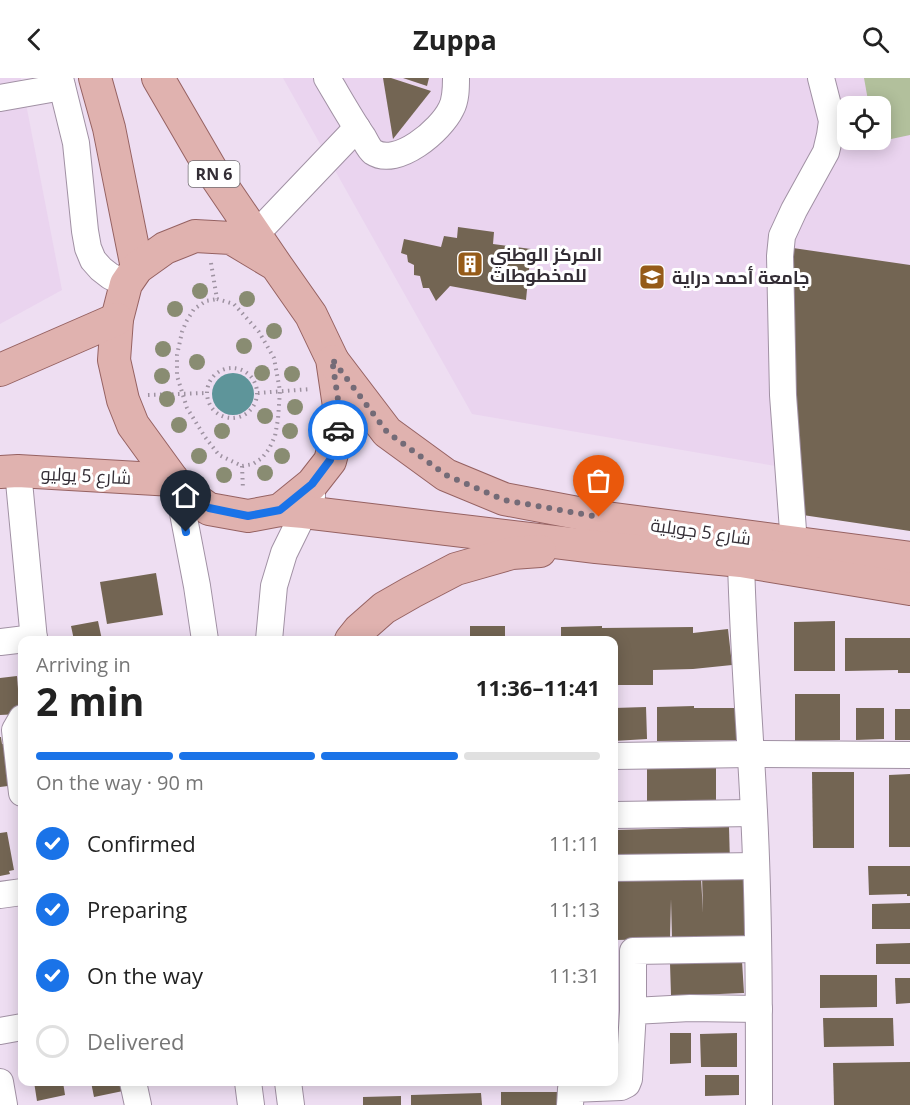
<!DOCTYPE html>
<meta charset="utf-8">
<style>
body{margin:0;font-family:"Open Sans",Cairo,sans-serif;background:#f2f2f2;color:#222;height:100vh;display:flex;flex-direction:column;font-size:22px;white-space:nowrap}
*{box-sizing:border-box;margin:0}
p{font-size:20px;color:#767676}
.icon{flex:none;width:33px;height:33px;fill:none;stroke:currentColor;stroke-width:2;stroke-linecap:round;stroke-linejoin:round}
.map{position:relative;flex:1;overflow:hidden}
.sheet{position:absolute;left:18px;top:558px;width:600px;height:450px;display:flex;flex-direction:column;background:#fff;border-radius:12px;box-shadow:0 3px 15px #0003}
.sheet>*{flex:none}
.controls{position:absolute;left:837px;top:18px;display:grid;gap:12px}
.controls a{display:grid;place-items:center;width:54px;height:54px;border-radius:12px;background:#fff;box-shadow:0 3px 15px #0003;font-size:30px}
.pin{position:absolute;display:grid;place-items:center;width:51px;height:51px;color:#fff;margin:-62px -26px;border-radius:50% 50% 50% 0;rotate:-45deg;box-shadow:0 0 6px #0007}
.pin .icon{rotate:45deg}
.courier{position:absolute;display:grid;place-items:center;width:60px;height:60px;margin:-30px;border:4px solid #1a73e8;border-radius:50%;background:#fff;color:#222;box-shadow:0 2px 8px #0007}
.summary em{font-style:normal;font-weight:700}
.summary div{display:flex;flex-direction:column-reverse}
.summary{display:flex;align-items:center;justify-content:space-between;height:102px;padding:0 18px}
h1{font-size:39px;font-weight:700;line-height:45px}
.bar{display:grid;grid-template-columns:repeat(4,1fr);gap:9px 6px;align-content:center;height:72px;padding:0 18px}
.bar i{height:8px;border-radius:4px;background:#e0e0e0}
.bar .active{background:#1a73e8}
.bar p{grid-column:span 4}
ol{padding:0 18px;list-style:none}
li{display:flex;align-items:center;gap:18px;height:66px}
li p{margin-inline-start:auto}
li .icon{padding:6px;border-radius:50%;background:#1a73e8;color:#fff;stroke-width:4}
li:last-child{color:#767676}
li i{width:33px;height:33px;border:3px solid #e0e0e0;border-radius:50%}
header{display:flex;justify-content:space-between;align-items:center;height:78px;padding:0 18px;background:#fff;font-size:27px;font-weight:700}
.map>svg:first-child{display:block}
.built{fill:#ead4ef;fill-rule:evenodd}
.green{fill:#b2c09c}
.water{fill:#5e959a}
.building{fill:#736553}
.lines{fill:none;stroke-linecap:round;stroke-linejoin:round}
.minor-casing{stroke:#a191a4;stroke-width:28}
.major-casing{stroke:#966262;stroke-width:34}
.path{stroke:#9e92a1;stroke-width:4;stroke-dasharray:1.5 4.5;stroke-linecap:butt}
.minor{stroke:#fff;stroke-width:26}
.major{stroke:#e0b2af;stroke-width:32}
.tree{fill:#898c72}
.done{stroke:#746b77;stroke-width:6;stroke-dasharray:0 10.8}
.route{stroke:#1a73e8;stroke-width:8}
.labels{text-anchor:middle;dominant-baseline:central;stroke-width:6;stroke-linejoin:round;paint-order:stroke}
.shield{fill:#fff;stroke:#706c72;stroke-width:1.5}
.shield-label{font-size:16px;font-weight:bold;fill:#332d35}
.poi-label{font-size:18px;font-weight:bold;fill:#332d35;stroke:#fff;text-anchor:start}
.street-label{font-size:18px;fill:#332d35;stroke:#fff}
</style>
<header><svg class="icon" aria-label="back" viewBox="0 0 24 24"><path d="M15 5l-7 7 7 7"/></svg>Zuppa<svg class="icon" aria-label="search" viewBox="0 0 24 24"><circle cx="10" cy="10" r="6"/><path d="M15 15l6 6"/></svg></header>
<div class="map">
<svg width="910" height="1027" viewBox="0 0 910 1027">
<rect width="100%" height="100%" fill="#eedef2"/>
<g class="built">
<polygon points="0,0 21,0 62,212 0,246"/>
<path d="M283 0H910V411L472 336ZM848 28H880V62H848Z"/>
</g>
<polygon class="green" points="864,0 910,0 910,57 877,64 876,62 880,62 880,28 869,28"/>
<circle class="water" cx="233" cy="316" r="21"/>
<g class="building">
<polygon points="383,0 391,0 431,13 393,61"/>
<polygon points="403,0 429,0 427,8"/>
<polygon points="458,149 494,154 493,166 531,171 526,222 450,208 436,223 429,210 423,210 420,198 414,197 414,187 408,184 407,177 401,175 404,161 441,169 444,158 457,160"/>
<polygon points="793,170 910,187 910,453 796,436"/>
<polygon points="156,495 163,537 107,546 100,504"/>
<polygon points="98,543 102,562 74,562 71,548"/>
<polygon points="835,543 835,593 794,593 794,544"/>
<rect x="470" y="548" width="35" height="14"/>
<polygon points="602,548 602,550 693,549 693,555 728,551 732,587 693,591 653,592 653,607 614,607 614,562 561,562 561,549"/>
<polygon points="845,560 910,560 910,595 898,595 898,592 845,593"/>
<polygon points="17,598 20,636 0,637 0,600"/>
<polygon points="795,616 840,616 840,662 795,663"/>
<polygon points="694,628 694,630 746,630 746,662 657,663 657,629"/>
<polygon points="646,629 647,661 614,663 614,630"/>
<polygon points="856,630 884,630 884,661 856,662"/>
<rect x="895" y="631" width="15" height="31"/>
<polygon points="0,659 1,659 2,666 15,665 16,704 8,705 8,708 0,709"/>
<polygon points="716,688 716,723 647,724 647,689"/>
<polygon points="812,694 854,694 854,770 813,770"/>
<polygon points="910,696 910,769 889,769 889,697"/>
<polygon points="729,749 730,785 614,785 614,752"/>
<polygon points="7,754 14,792 9,793 10,796 0,798 0,755"/>
<polygon points="868,788 910,788 910,818 907,818 907,816 869,817"/>
<polygon points="702,797 746,797 746,860 672,862 671,821 670,861 614,862 614,801 701,799 703,835"/>
<polygon points="910,825 910,851 872,851 872,826"/>
<polygon points="910,865 910,886 876,886 876,866"/>
<polygon points="742,883 744,915 671,918 670,886"/>
<polygon points="820,897 877,897 877,929 820,930"/>
<polygon points="895,900 910,900 910,925 896,926"/>
<polygon points="823,940 893,940 894,968 824,969"/>
<polygon points="670,955 691,955 691,985 670,986"/>
<polygon points="737,955 737,989 701,989 700,956"/>
<polygon points="910,984 910,1027 834,1027 833,985"/>
<polygon points="705,997 739,997 739,1017 705,1018"/>
<polygon points="34,1004 63,1004 65,1017 37,1023"/>
<polygon points="91,1004 121,1004 123,1013 94,1019"/>
<rect x="501" y="1014" width="59" height="13"/>
<polygon points="481,1015 482,1027 411,1027 411,1017"/>
<polygon points="401,1018 401,1027 363,1027 363,1019"/>
</g>
<g class="lines">
<defs>
<g id="minor">
<polyline points="60,0 76,65 85,153 88,170 93,182 101,191 110,198 126,206"/>
<path d="M327 0C339 20 350 40 363 59 366 64 369 71 373 74 397 90 441 52 451 31 456 22 456 10 456 0"/>
<polyline points="0,20 62,9"/>
<polyline points="255,157 357,50"/>
<polyline points="18,393 34,562"/>
<polyline points="178,409 197,508 205,562"/>
<polyline points="794,466 783,317 780,178 782,158 794,132 826,74 830,57 832,43 821,0"/>
<path d="M741 483C743 567 750 651 754 734 759 832 759 930 759 1027"/>
<polyline points="269,562 274,508 284,475 312,418"/>
<polyline points="0,564 34,560"/>
<polyline points="22,640 15,652 22,715"/>
<polyline points="614,678 750,676 910,677"/>
<polyline points="614,737 754,735"/>
<polyline points="614,790 756,788"/>
<polyline points="0,817 22,814"/>
<polyline points="633,933 633,873 758,871"/>
<polyline points="0,953 22,949"/>
<polyline points="0,1004 4,1027"/>
<polyline points="133,1004 138,1027"/>
<polyline points="248,1004 251,1027"/>
<polyline points="288,1004 291,1027"/>
<polyline points="570,1027 571,1011 621,1009 627,1006 629,1001 633,933 690,930 759,931"/>
</g>
<g id="major">
<polyline points="95,0 109,50 137,190"/>
<polyline points="158,0 212,93 276,187 311,237 332,281 341,342 330,383 312,406 280,432 248,438 209,431 178,409 133,347 123,322 114,282 117,241 126,206 137,190 165,170 195,158 231,160 276,187"/>
<polyline points="333,283 387,354 446,397 504,421 599,439 910,480"/>
<polyline points="0,292 117,241"/>
<polyline points="0,394 18,393 173,402"/>
<polyline points="280,432 304,434 596,469 741,483 910,511"/>
<polyline points="351,562 359,552 384,530 412,514 456,491 512,475 540,473"/>
</g>
</defs>
<use href="#minor" class="minor-casing"/>
<use href="#major" class="major-casing"/>
<g class="path">
<polyline points="211,185 217,221"/>
<polygon points="217,221 234,226 259,254 274,280 280,313 278,341 275,358 269,371 262,380 253,386 242,388 219,377 205,359 187,330 177,298 177,277 182,254 186,244 194,231 206,223"/>
<circle cx="232" cy="315" r="25"/>
<polyline points="258,315 311,311"/>
<polyline points="148,317 207,315"/>
<polyline points="242,388 243,412"/>
</g>
<use href="#minor" class="minor"/>
<use href="#major" class="major"/>
</g>
<g class="tree">
<circle cx="200" cy="213" r="8"/>
<circle cx="247" cy="221" r="8"/>
<circle cx="175" cy="231" r="8"/>
<circle cx="274" cy="253" r="8"/>
<circle cx="244" cy="268" r="8"/>
<circle cx="163" cy="271" r="8"/>
<circle cx="197" cy="284" r="8"/>
<circle cx="262" cy="295" r="8"/>
<circle cx="292" cy="296" r="8"/>
<circle cx="162" cy="298" r="8"/>
<circle cx="167" cy="321" r="8"/>
<circle cx="295" cy="329" r="8"/>
<circle cx="265" cy="338" r="8"/>
<circle cx="179" cy="347" r="8"/>
<circle cx="222" cy="353" r="8"/>
<circle cx="290" cy="353" r="8"/>
<circle cx="199" cy="378" r="8"/>
<circle cx="282" cy="378" r="8"/>
<circle cx="265" cy="395" r="8"/>
<circle cx="224" cy="397" r="8"/>
</g>
<g class="lines">
<polyline class="done" points="338,352 341,342 332,281 387,354 446,397 504,422 599,439"/>
<polyline class="route" points="186,454 178,409 209,430 248,438 280,432 312,406 330,382 338,352"/>
</g>
<defs>
<symbol id="building-square" viewBox="-11 -11 22 22"><rect x="-9" y="-9" width="18" height="18" rx="4" fill="#955b19" stroke="#fff"/><path d="M-4-6H4V6H1V3H-1V6H-4ZM-2.5-4.3h1.7v1.8h-1.7ZM.8-4.3h1.7v1.8H.8ZM-2.5-1h1.7V.8h-1.7ZM.8-1h1.7V.8H.8Z" fill="#fff"/></symbol>
<symbol id="university-square" viewBox="-11 -11 22 22"><rect x="-9" y="-9" width="18" height="18" rx="4" fill="#955b19" stroke="#fff"/><path d="M0-5L7-2L0 1L-7-2ZM-4 1L0 2.5L4 1V4Q0 6-4 4Z" fill="#fff"/></symbol>
</defs>
<g fill-rule="evenodd">
<use href="#building-square" x="455" y="171" width="30" height="30"/>
<use href="#university-square" x="637" y="184" width="30" height="30"/>
</g>
<g class="labels">
<rect class="shield" x="188.5" y="83" width="51" height="26" rx="4.5"/>
<g class="shield-label">
<text x="214" y="96">RN 6</text>
</g>
<g class="poi-label">
<text x="490" y="176">المركز الوطني<tspan x="490" dy="21">للمخطوطات</tspan></text>
<text x="672" y="199">جامعة أحمد دراية</text>
</g>
<g class="street-label">
<text transform="translate(86 397) rotate(3)">شارع 5 يوليو</text>
<text transform="translate(701 453) rotate(8)">شارع 5 جويلية</text>
</g>
</g>
</svg>
<div class="controls">
<a><svg class="icon" aria-label="locate" viewBox="0 0 24 24"><circle cx="12" cy="12" r="6"/><path d="M12 2v4M12 18v4M2 12h4M18 12h4"/></svg></a>
</div>
<div class="pin" style="left:599px;top:439px;background:#ea580c"><svg class="icon" aria-label="bag" viewBox="0 0 24 24"><path d="M5 8h14l-1 12H6zM9 8a3 3 0 0 1 6 0"/></svg></div>
<div class="pin" style="left:186px;top:454px;background:#1f2937"><svg class="icon" aria-label="home" viewBox="0 0 24 24"><path d="M3 11l9-7 9 7M6 9v11h12V9"/></svg></div>
<div class="courier" style="left:338px;top:352px"><svg class="icon" aria-label="car" viewBox="0 0 24 24"><path d="M5 17H2v-5l4-1 3-4h7l3 4 3 1v5h-3M9 17h6M6 11h13"/><circle cx="7" cy="17" r="2"/><circle cx="17" cy="17" r="2"/></svg></div>
<section class="sheet">
<div class="summary"><div><h1>2 min</h1><p>Arriving in</p></div><em>11:36–11:41</em></div>
<div class="bar"><i class="active"></i><i class="active"></i><i class="active"></i><i></i><p>On the way · 90 m</p></div>
<ol>
<li><svg class="icon" aria-label="check" viewBox="0 0 24 24"><path d="M5 12l5 5 9-10"/></svg>Confirmed<p>11:11</p></li>
<li><svg class="icon" aria-label="check" viewBox="0 0 24 24"><path d="M5 12l5 5 9-10"/></svg>Preparing<p>11:13</p></li>
<li><svg class="icon" aria-label="check" viewBox="0 0 24 24"><path d="M5 12l5 5 9-10"/></svg>On the way<p>11:31</p></li>
<li><i></i>Delivered</li>
</ol>
</section>
</div>
